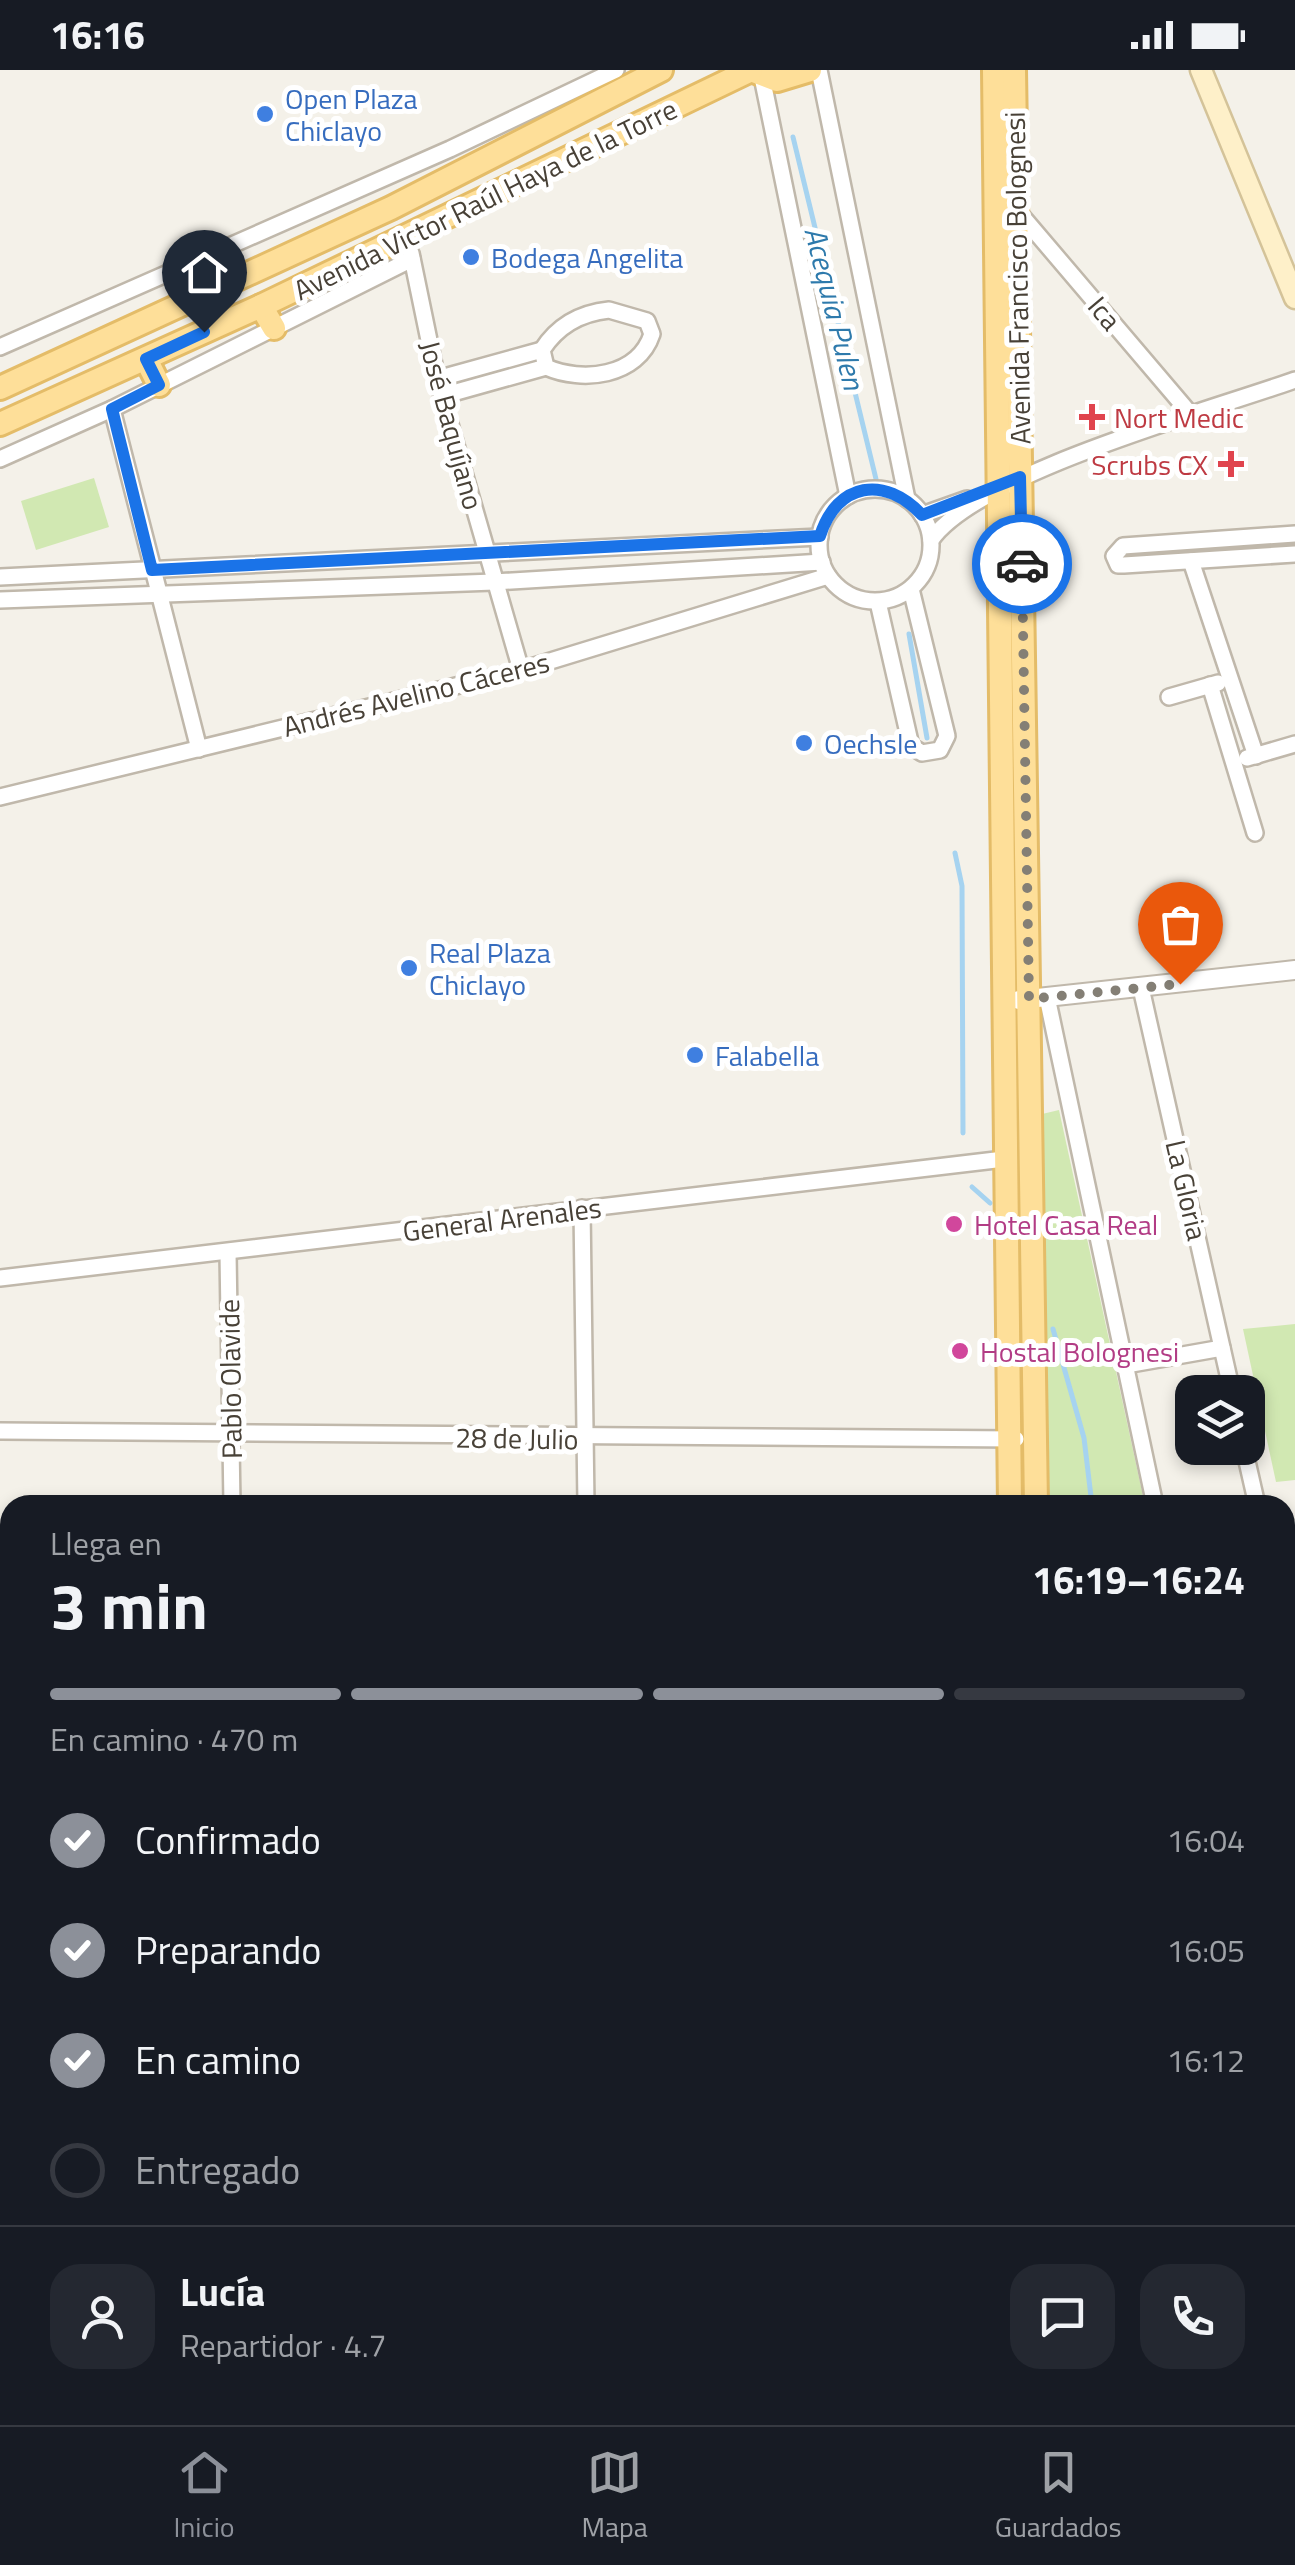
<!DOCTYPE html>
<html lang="es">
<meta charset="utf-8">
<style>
body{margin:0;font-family:"Titillium Web",sans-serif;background:#242831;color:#f1f3f6;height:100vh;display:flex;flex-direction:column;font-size:38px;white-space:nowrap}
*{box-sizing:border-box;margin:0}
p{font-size:32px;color:#9ea1a6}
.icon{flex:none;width:55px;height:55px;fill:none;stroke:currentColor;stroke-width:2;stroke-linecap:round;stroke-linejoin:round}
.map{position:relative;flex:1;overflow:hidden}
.side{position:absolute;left:0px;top:1425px;width:1295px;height:930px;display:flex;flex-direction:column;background:#171b24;border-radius:30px 30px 0 0;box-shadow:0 5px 15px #0003}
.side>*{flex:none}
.controls{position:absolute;left:1175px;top:1305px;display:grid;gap:20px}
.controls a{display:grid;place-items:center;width:90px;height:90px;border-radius:20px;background:#171b24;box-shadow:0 5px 15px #0003;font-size:50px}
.pin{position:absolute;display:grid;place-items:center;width:85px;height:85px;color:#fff;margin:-102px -42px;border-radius:50% 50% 50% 0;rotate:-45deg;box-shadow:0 0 10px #0007}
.pin .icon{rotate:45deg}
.courier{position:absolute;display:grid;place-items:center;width:100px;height:100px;margin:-50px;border:8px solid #1a73e8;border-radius:50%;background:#fff;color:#222;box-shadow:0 2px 12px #0007}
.summary em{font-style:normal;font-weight:700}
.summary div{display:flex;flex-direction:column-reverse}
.summary{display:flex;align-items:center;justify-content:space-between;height:170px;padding:0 50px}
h1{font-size:65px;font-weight:700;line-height:75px}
.bar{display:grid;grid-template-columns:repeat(4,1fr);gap:15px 10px;align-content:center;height:120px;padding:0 50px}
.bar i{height:12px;border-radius:8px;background:#363941}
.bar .selected{background:#8c9099}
.bar p{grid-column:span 4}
.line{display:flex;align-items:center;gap:25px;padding:0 50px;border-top:2px solid #363941}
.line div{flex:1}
.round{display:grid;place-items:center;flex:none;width:105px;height:105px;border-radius:30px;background:#242831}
ol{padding:0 50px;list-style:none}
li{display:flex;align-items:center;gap:30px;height:110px}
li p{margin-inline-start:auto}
li .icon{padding:10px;border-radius:50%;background:#8c9099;color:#fff;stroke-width:4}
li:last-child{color:#9ea1a6}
li i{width:55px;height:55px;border:5px solid #363941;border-radius:50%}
.status{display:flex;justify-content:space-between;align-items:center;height:70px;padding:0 50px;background:#171b24;direction:ltr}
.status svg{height:28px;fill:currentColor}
.menu{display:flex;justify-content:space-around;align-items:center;height:140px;border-top:2px solid #363941;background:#171b24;font-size:28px;color:#9ea1a6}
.menu a{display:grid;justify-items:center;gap:5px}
.menu .selected{color:#8c9099}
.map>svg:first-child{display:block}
.green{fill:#d1e8b2}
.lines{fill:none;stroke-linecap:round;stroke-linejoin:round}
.stream{stroke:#a6d3f0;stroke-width:5}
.canal{stroke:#a6d3f0;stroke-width:20}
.taxiway{stroke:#c6c4c0;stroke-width:50}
.minor-casing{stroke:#c0b8ab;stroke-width:20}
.tertiary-casing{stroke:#c0b8ab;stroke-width:22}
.secondary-casing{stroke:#d4c399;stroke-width:25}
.primary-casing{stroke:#e4bc68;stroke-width:28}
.trunk-casing{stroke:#dd9e3a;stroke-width:30}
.minor{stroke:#fff;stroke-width:15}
.tertiary{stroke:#fff;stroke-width:18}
.secondary{stroke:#fef0c9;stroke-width:20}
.primary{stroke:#fedf99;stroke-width:22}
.trunk{stroke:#fed482;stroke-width:25}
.done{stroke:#847f75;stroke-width:10;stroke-dasharray:0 18}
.route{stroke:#1a73e8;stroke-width:12}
.shop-dot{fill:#3f7fe0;stroke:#fff;stroke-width:4}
.health-dot{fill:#e0444e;stroke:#fff;stroke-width:4}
.hotel-dot{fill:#d1479c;stroke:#fff;stroke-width:4}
.labels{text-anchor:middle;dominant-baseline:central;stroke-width:10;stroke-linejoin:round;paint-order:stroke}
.shop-label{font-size:28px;fill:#366cbe;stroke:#fff;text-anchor:start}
.street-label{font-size:28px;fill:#484137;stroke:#fff}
.health-label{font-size:28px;fill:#be3a42;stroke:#fff;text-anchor:start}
.hotel-label{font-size:28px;fill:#b23c85;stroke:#fff;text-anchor:start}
.water-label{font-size:30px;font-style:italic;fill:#2e7aac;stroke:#fff}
</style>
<div class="status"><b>16:16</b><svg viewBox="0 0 49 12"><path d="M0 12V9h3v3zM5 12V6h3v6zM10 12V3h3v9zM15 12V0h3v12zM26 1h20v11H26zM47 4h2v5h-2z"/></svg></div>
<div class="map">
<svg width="1295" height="2355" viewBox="0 0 1295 2355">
<rect width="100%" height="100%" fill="#f4f1e9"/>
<g class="green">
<polygon points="94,408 109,457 36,480 21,431"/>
<polygon points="1059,1040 1145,1435 1043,1435 1038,1045"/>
<polygon points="1295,1254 1295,1410 1276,1412 1243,1259"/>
</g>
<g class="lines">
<g class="stream">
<polyline points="793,67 876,409"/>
<polyline points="909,564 927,668"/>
<polyline points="955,783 962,816 963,1063"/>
<polyline points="972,1117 990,1133"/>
<polyline points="1053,1259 1084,1368 1092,1435"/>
</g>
<polyline class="canal" points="1285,1739 1295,1741"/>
<g class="taxiway">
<polyline points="0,2133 10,2133"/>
<polyline points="1195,2345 1198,2355"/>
</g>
<defs>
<g id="minor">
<polyline points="819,0 907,429"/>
<polyline points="762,7 848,426"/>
<polyline points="1016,139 1193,347"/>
<polyline points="411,183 437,309 521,600"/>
<path d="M609 240 647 251 652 264C638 307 582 313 546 297L542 280C558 255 580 243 609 240Z"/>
<polyline points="0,277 450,79 616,0"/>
<polyline points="437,309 542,280"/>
<polyline points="442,326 546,297"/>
<polyline points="112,339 199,679"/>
<polyline points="0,389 112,339 412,189"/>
<circle cx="875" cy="475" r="56"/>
<polyline points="922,445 967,429"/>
<polyline points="1295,464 1123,476 1114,486 1118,495 1124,495 1295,484"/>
<path d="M931 470C978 403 1211 340 1295 310"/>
<polyline points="1191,491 1256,686"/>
<polyline points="0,507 820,467"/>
<polyline points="0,530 494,512 822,492"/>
<polyline points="878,532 911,676 922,683 940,680 947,666 911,519"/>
<polyline points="1210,615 1255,763"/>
<polyline points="1169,627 1218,613"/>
<polyline points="1247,688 1295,674"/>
<polyline points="0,727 521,600 828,506"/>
<polyline points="1141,918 1232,1322"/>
<polyline points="1047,927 1155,1435"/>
<polyline points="582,1138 586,1435"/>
<polyline points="228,1183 232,1435"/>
<polyline points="0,1208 1004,1089"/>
<polyline points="1126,1295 1222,1278"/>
<polyline points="0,1361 1016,1369"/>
<polyline points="1244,1378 1257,1435"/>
<polyline points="1285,1558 1295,1603"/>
</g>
<polyline id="tertiary" points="1019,930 1295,900"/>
<polyline id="secondary" points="1201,0 1295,228"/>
<g id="primary">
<polyline points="751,0 777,10 810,0"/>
<polyline points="994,0 1010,1435"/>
<polyline points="1014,0 1036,1435"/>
<polyline points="261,236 274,258"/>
<polyline points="146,289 159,315"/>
<polyline points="0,318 391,138 661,0"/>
<polyline points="0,354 261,236 751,0"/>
</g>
<g id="trunk">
<polyline points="0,1551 10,1552"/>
<polyline points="0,1615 10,1616"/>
<polyline points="1285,1715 1295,1717"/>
<polyline points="1285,1776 1295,1777"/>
</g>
</defs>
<use href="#minor" class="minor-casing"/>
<use href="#tertiary" class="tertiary-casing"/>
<use href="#secondary" class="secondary-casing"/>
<use href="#primary" class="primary-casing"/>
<use href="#trunk" class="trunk-casing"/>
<use href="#minor" class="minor"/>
<use href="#tertiary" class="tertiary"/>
<use href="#secondary" class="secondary"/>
<use href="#primary" class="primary"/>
<use href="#trunk" class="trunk"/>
</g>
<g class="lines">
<polyline class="done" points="1022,494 1029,929 1180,914"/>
<path class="route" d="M204 262 146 289 159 315 112 339 152 500 820 466C837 412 885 405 922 445L1020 407 1022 494"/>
</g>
<g class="shop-dot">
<circle cx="265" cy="44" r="10"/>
<circle cx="471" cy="187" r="10"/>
<circle cx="804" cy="673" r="10"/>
<circle cx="409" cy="898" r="10"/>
<circle cx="695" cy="985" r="10"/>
</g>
<g class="health-dot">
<path d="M1087 332h10v10h10v10h-10v10h-10v-10h-10v-10h10z"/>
<path d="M1226 379h10v10h10v10h-10v10h-10v-10h-10v-10h10z"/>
</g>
<g class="hotel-dot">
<circle cx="954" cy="1154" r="10"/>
<circle cx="960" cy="1281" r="10"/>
</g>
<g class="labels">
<g class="shop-label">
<text x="285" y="28">Open Plaza<tspan x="285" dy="32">Chiclayo</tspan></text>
<text x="491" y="187">Bodega Angelita</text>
<text x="824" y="673">Oechsle</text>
<text x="429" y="882">Real Plaza<tspan x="429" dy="32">Chiclayo</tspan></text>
<text x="715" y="985">Falabella</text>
</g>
<g class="street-label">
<text transform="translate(485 129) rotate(-26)">Avenida Victor Raúl Haya de la Torre</text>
<text transform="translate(1017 208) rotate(-91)">Avenida Francisco Bolognesi</text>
<text transform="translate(1105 243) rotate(50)">Ica</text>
<text transform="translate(452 355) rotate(75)">José Baquíjano</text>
<text transform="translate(416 624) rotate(-14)">Andrés Avelino Cáceres</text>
<text transform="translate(1187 1120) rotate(77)">La Gloria</text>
<text transform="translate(502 1149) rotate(-7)">General Arenales</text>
<text transform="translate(230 1309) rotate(-91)">Pablo Olavide</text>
<text transform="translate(517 1368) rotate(1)">28 de Julio</text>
</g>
<g class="health-label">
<text x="1114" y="347">Nort Medic</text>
<text x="1208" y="394" text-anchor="end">Scrubs CX</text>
</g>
<g class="hotel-label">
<text x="974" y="1154">Hotel Casa Real</text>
<text x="980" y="1281">Hostal Bolognesi</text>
</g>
<g class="water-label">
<text transform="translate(835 238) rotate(76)">Acequia Pulen</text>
</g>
</g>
</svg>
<div class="controls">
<a><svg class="icon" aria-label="layers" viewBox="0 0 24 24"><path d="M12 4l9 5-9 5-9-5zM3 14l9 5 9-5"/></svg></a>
</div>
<div class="pin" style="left:1180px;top:914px;background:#ea580c"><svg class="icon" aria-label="bag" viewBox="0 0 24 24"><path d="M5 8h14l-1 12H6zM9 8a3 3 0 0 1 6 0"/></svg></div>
<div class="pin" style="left:204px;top:262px;background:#1f2937"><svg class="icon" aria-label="home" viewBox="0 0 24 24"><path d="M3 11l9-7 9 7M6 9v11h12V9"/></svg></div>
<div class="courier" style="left:1022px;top:494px"><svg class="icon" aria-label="car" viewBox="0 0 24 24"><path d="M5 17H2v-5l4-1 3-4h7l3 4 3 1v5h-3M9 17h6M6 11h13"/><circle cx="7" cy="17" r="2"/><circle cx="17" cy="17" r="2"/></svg></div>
<section class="side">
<div class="summary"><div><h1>3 min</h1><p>Llega en</p></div><em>16:19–16:24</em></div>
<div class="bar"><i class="selected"></i><i class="selected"></i><i class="selected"></i><i></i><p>En camino · 470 m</p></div>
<ol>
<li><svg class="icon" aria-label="check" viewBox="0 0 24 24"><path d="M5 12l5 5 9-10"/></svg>Confirmado<p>16:04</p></li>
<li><svg class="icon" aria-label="check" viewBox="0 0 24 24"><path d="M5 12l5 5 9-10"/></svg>Preparando<p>16:05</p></li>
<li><svg class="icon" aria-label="check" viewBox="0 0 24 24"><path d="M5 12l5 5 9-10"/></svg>En camino<p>16:12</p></li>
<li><i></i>Entregado</li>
</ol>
<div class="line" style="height:180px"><a class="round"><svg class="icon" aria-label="person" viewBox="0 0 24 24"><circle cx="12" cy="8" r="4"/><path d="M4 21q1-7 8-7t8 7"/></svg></a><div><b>Lucía</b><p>Repartidor · 4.7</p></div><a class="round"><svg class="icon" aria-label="chat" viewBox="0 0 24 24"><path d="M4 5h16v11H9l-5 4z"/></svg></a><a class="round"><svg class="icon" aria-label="phone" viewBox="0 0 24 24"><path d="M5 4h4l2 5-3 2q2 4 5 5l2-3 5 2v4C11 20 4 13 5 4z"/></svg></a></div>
</section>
</div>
<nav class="menu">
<a class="selected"><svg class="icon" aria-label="home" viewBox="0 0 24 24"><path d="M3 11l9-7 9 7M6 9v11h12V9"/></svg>Inicio</a>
<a><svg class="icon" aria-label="map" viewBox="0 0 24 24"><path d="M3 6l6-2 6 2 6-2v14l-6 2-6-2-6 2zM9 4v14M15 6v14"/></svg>Mapa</a>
<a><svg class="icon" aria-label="saved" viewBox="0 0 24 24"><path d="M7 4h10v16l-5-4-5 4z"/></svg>Guardados</a>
</nav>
